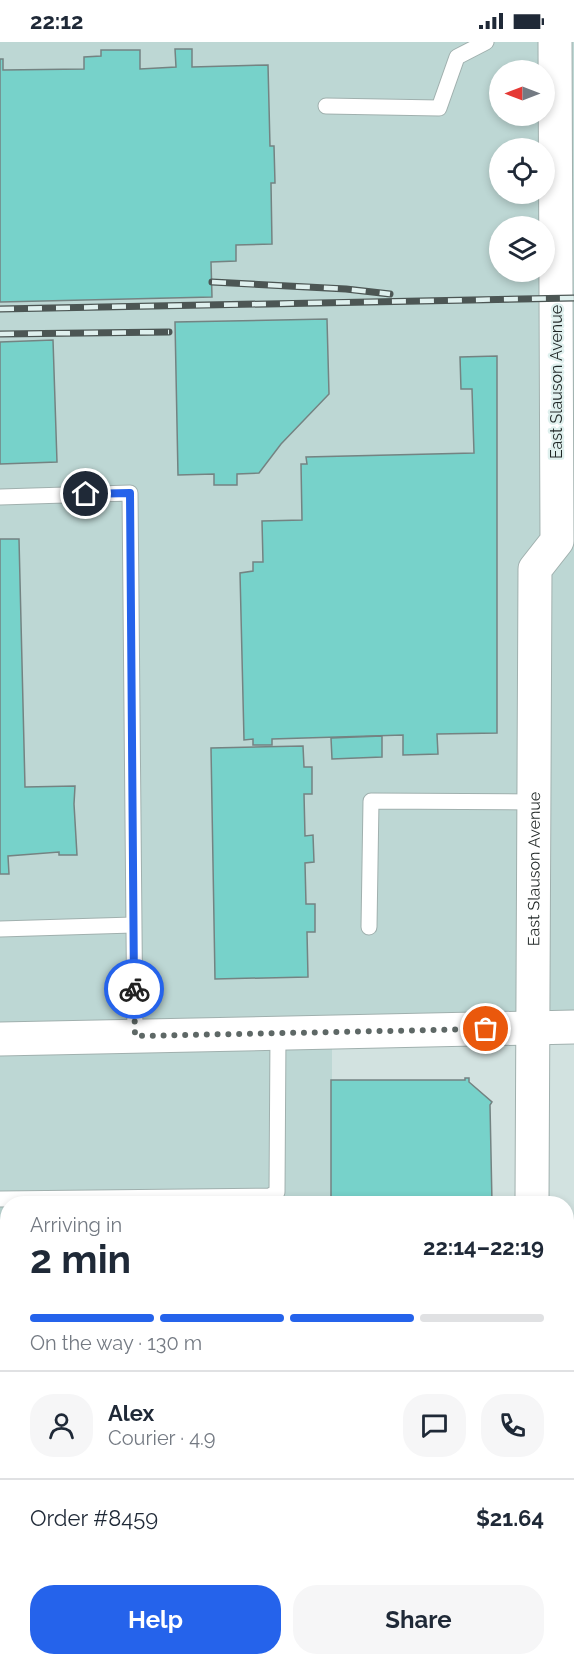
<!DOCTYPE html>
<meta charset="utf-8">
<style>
body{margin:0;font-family:Raleway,sans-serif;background:#f6f6f7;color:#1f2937;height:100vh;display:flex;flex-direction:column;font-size:22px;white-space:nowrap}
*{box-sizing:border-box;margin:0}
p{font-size:20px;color:#747a83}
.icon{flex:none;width:33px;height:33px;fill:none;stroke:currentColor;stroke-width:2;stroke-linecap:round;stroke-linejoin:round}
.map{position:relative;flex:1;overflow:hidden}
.side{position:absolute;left:0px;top:1154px;width:574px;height:470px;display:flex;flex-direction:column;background:#fff;border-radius:24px 24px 0 0;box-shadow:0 3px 9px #0003}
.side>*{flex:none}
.needle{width:39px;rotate:270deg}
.controls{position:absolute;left:489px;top:18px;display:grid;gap:12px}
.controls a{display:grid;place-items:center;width:66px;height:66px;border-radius:50%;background:#fff;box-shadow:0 3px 9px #0003;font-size:30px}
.pin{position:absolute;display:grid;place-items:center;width:51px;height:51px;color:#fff;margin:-26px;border:3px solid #fff;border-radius:50%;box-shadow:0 2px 6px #0007}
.courier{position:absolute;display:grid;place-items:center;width:60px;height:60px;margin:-30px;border:4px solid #2563eb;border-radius:50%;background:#fff;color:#222;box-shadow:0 2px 8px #0007}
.headline em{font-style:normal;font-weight:700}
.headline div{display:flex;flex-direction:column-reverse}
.headline{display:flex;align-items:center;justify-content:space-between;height:102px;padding:0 30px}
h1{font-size:39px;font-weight:700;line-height:45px}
.bar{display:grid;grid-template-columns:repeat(4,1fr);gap:9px 6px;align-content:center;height:72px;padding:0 30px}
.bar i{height:8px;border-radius:4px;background:#e0e1e3}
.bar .on{background:#2563eb}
.bar p{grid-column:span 4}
.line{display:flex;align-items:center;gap:15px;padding:0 30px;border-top:2px solid #e0e1e3}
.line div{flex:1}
.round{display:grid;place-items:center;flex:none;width:63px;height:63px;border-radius:24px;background:#f6f6f7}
.action{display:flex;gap:12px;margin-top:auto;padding:12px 30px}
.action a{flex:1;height:69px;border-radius:24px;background:#2563eb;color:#fff;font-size:24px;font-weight:700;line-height:69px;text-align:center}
.action a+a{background:#f6f6f7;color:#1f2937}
.status{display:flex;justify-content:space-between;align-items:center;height:42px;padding:0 30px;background:#fff;direction:ltr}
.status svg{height:16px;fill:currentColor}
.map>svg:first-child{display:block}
.built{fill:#bdd7d4;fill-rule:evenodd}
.building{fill:#77d2ca;stroke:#748382;stroke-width:1.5}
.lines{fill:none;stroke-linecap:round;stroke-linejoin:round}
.service-casing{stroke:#a0b0ae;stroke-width:17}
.secondary-casing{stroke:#a0b0ae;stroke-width:35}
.primary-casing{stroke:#a0b0ae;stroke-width:35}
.service{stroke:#fff;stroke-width:15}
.secondary{stroke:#fff;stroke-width:33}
.primary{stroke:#fff;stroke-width:33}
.rail-casing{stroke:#4c5654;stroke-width:7}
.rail{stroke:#dff0ee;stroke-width:4.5;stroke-dasharray:14;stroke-linecap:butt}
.done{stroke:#5e6866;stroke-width:6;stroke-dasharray:0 10.8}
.route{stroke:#2563eb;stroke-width:8}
.labels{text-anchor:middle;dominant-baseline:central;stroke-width:4.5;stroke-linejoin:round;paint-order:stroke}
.street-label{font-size:16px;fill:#1f2625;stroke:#dff0ee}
</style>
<div class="status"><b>22:12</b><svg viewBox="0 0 49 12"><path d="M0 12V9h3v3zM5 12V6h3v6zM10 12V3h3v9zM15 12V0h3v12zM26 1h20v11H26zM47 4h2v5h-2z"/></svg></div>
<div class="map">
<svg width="574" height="1622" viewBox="0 0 574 1622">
<rect width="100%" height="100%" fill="#d2e2e0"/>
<path class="built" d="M0 0H574V979L332 987V1161H8V1616H333V1622H0ZM500 28H544V74H500ZM500 106H544V152H500ZM500 184H544V230H500Z"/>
<g class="building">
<polygon points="175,7 192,7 192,25 268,23 270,104 274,104 275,141 271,141 272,202 236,203 236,219 211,220 212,255 0,260 0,17 3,17 3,28 84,27 84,15 101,14 101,8 140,8 140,27 176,25"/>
<polygon points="327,277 329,352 281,402 259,431 237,432 237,443 214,443 214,432 178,433 175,280"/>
<polygon points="53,298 57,420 0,422 0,300"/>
<polygon points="497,314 497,691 437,692 438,712 403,713 403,693 272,697 272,703 253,703 253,697 244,698 240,531 253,529 253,520 263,520 262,479 302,478 301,422 307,422 306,415 474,411 472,347 461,347 460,315"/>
<polygon points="0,497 19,497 25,745 75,744 74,762 77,813 59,813 59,810 8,814 9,832 0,832"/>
<polygon points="382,694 382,715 332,717 331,696"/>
<polygon points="303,704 304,725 312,725 312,752 304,752 305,794 313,793 314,820 305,821 306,862 315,862 315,890 307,890 308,935 215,937 211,706"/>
<polygon points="465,1036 469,1036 469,1040 492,1060 490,1063 492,1161 331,1161 331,1038 465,1038"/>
<polygon points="0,1209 7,1209 8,1214 8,1526 0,1526"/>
<polygon points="496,1618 496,1622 295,1622"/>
</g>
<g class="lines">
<defs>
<g id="service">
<polyline points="326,64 439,66 457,15 486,0"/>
<polyline points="0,455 130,451 135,995"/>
<polyline points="369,885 371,759 533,760"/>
<polyline points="0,887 133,883"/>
<polyline points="0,1157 270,1154 277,1150 278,991"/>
<polyline points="567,1394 574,1394"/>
</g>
<polyline id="secondary" points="0,997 574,985"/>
<g id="primary">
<path id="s1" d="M532 1161 535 527 557 499 555 0"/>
<polyline points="533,1616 533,1622"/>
</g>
</defs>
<use href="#service" class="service-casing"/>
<use href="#secondary" class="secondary-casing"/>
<use href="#primary" class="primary-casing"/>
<use href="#service" class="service"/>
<use href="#secondary" class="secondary"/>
<use href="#primary" class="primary"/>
<defs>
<g id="rail">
<polyline points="212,240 346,247 390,252"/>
<polyline points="0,267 574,256"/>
<polyline points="0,292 169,290"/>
<polyline points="0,1588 8,1587"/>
<polyline points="0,1615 8,1615"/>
</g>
</defs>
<use href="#rail" class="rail-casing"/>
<use href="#rail" class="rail"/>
</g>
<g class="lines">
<polyline class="done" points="134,947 135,994 486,987"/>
<polyline class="route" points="86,452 130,451 134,947"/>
</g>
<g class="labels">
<g class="street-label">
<text transform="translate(556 340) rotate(-90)">East Slauson Avenue</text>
<text stroke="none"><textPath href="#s1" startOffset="334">East Slauson Avenue</textPath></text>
</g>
</g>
</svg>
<div class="controls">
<a><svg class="needle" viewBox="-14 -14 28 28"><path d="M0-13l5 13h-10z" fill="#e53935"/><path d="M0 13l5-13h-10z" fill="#747a83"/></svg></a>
<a><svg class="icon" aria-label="locate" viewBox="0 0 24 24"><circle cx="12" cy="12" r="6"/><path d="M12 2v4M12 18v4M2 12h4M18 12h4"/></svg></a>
<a><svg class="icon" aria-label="layers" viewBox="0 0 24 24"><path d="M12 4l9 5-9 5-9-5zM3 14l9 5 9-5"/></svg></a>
</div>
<div class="pin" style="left:486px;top:987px;background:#ea580c"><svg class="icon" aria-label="bag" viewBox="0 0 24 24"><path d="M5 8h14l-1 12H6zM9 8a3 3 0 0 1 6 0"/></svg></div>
<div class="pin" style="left:86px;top:452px;background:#1f2937"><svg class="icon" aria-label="home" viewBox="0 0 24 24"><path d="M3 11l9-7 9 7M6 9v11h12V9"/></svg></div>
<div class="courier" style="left:134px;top:947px"><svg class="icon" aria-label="bike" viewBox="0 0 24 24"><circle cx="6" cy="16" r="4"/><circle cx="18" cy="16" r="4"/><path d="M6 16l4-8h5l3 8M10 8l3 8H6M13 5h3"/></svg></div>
<section class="side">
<div class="headline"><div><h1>2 min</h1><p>Arriving in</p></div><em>22:14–22:19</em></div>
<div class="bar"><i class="on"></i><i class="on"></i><i class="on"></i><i></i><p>On the way · 130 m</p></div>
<div class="line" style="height:108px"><a class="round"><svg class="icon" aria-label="person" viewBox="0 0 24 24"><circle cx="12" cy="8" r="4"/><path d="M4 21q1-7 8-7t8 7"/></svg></a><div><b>Alex</b><p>Courier · 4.9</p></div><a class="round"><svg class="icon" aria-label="chat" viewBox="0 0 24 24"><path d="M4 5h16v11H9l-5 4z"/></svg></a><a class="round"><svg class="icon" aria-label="phone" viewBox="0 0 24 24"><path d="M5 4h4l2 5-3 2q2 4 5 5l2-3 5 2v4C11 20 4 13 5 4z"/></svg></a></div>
<div class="line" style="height:78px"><div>Order #8459</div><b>$21.64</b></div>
<div class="action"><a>Help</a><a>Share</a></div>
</section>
</div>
